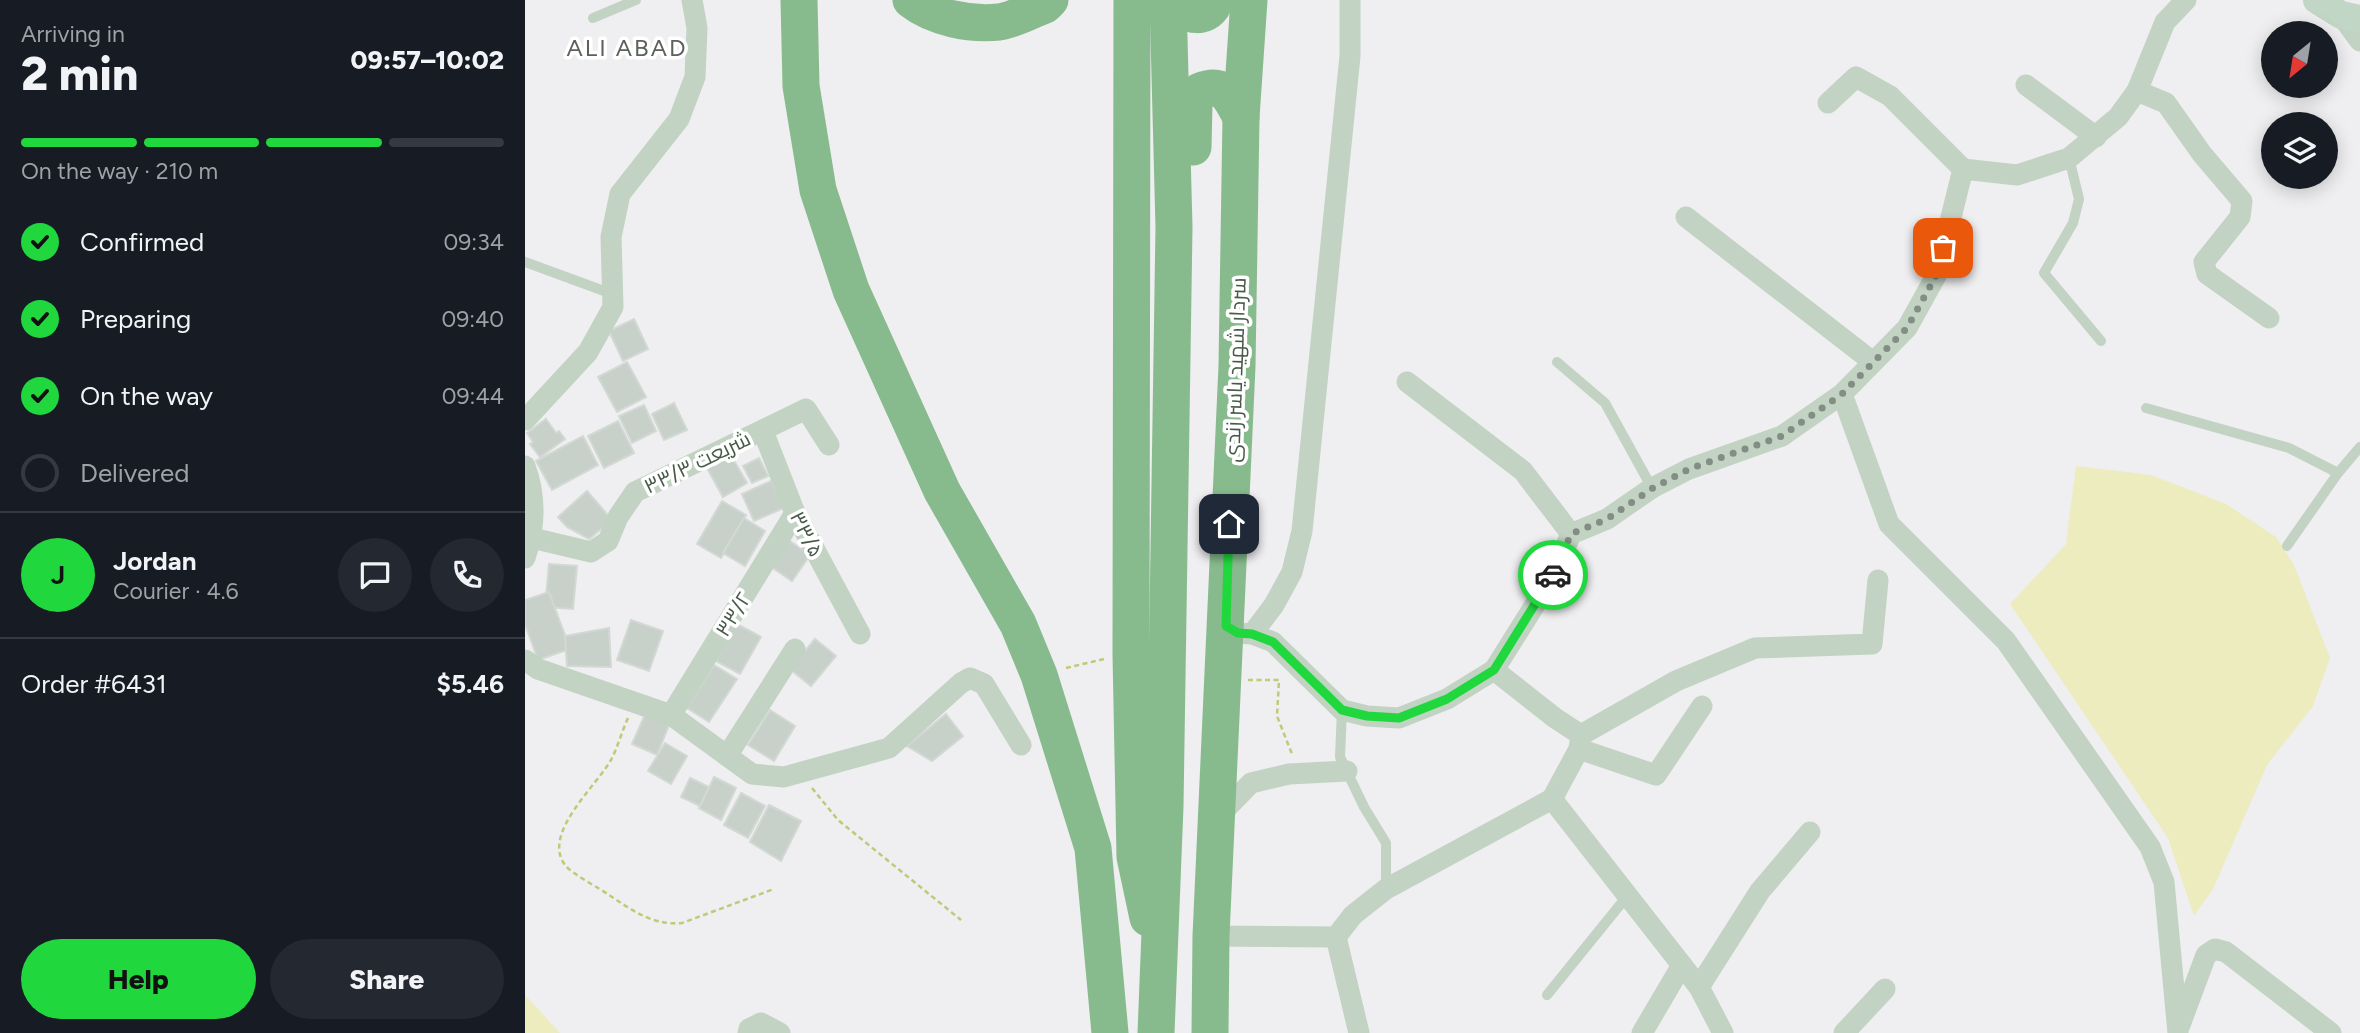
<!DOCTYPE html>
<meta charset="utf-8">
<style>
body{margin:0;font-family:Figtree,Cairo,sans-serif;background:#242831;color:#f1f3f6;height:100vh;display:flex;flex-direction:column;font-size:26px;white-space:nowrap}
*{box-sizing:border-box;margin:0}
p{font-size:23px;color:#9ea1a6}
.icon{flex:none;width:38px;height:38px;fill:none;stroke:currentColor;stroke-width:2;stroke-linecap:round;stroke-linejoin:round}
.map{position:relative;flex:1;overflow:hidden}
.side{display:flex;flex-direction:column;background:#171b24;width:525px}
.side>*{flex:none}
.needle{width:46px;rotate:210deg}
.buttons{position:absolute;left:1736px;top:21px;display:grid;gap:14px}
.buttons a{display:grid;place-items:center;width:77px;height:77px;border-radius:50%;background:#171b24;box-shadow:0 4px 18px #0003;font-size:35px}
.pin{position:absolute;display:grid;place-items:center;width:60px;height:60px;color:#fff;margin:-30px;border-radius:14px;box-shadow:0 4px 10px #0006}
.courier{position:absolute;display:grid;place-items:center;width:70px;height:70px;margin:-35px;border:5px solid #20d83e;border-radius:50%;background:#fff;color:#222;box-shadow:0 2px 9px #0007}
.headline em{font-style:normal;font-weight:800}
.headline div{display:flex;flex-direction:column-reverse}
.headline{display:flex;align-items:center;justify-content:space-between;height:119px;padding:0 21px}
h1{font-size:46px;font-weight:800;line-height:52px}
.bar{display:grid;grid-template-columns:repeat(4,1fr);gap:10px 7px;align-content:center;height:84px;padding:0 21px}
.bar i{height:9px;border-radius:5px;background:#363941}
.bar .current{background:#20d83e}
.bar p{grid-column:span 4}
.line{display:flex;align-items:center;gap:18px;padding:0 21px;border-top:2px solid #363941}
.line div{flex:1}
.round{display:grid;place-items:center;flex:none;width:74px;height:74px;border-radius:37px;background:#242831}
ol{padding:0 21px;list-style:none}
li{display:flex;align-items:center;gap:21px;height:77px}
li p{margin-inline-start:auto}
li .icon{padding:7px;border-radius:50%;background:#20d83e;color:#111;stroke-width:4}
li:last-child{color:#9ea1a6}
li i{width:38px;height:38px;border:4px solid #363941;border-radius:50%}
.button{display:flex;gap:14px;margin-top:auto;padding:14px 21px}
.button a{flex:1;height:80px;border-radius:42px;background:#20d83e;color:#111;font-size:28px;font-weight:800;line-height:80px;text-align:center}
.button a+a{background:#242831;color:#f1f3f6}
main{display:flex;flex:1;min-height:0}
.map>svg:first-child{display:block}
.green{fill:#edecbe}
.building{fill:#c8d0ca;stroke:#d2d9d4;stroke-width:2}
.lines{fill:none;stroke-linecap:round;stroke-linejoin:round}
.path{stroke:#c1c977;stroke-width:2.5;stroke-dasharray:5 3.5;stroke-linecap:butt}
.lane{stroke:#c2d2c3;stroke-width:10}
.street{stroke:#c2d2c3;stroke-width:21}
.secondary{stroke:#c1d6c4;stroke-width:28}
.highway{stroke:#87bb8d;stroke-width:37}
.done{stroke:#828e83;stroke-width:7;stroke-dasharray:0 12.6}
.route{stroke:#20d83e;stroke-width:9}
.labels{text-anchor:middle;dominant-baseline:central;stroke-width:7;stroke-linejoin:round;paint-order:stroke}
.street-label{font-size:21px;fill:#475a48;stroke:#fff}
.quarter-label{font-size:24px;letter-spacing:2px;fill:#5b625c;stroke:#fff}
</style>
<main>
<section class="side">
<div class="headline"><div><h1>2 min</h1><p>Arriving in</p></div><em>09:57–10:02</em></div>
<div class="bar"><i class="current"></i><i class="current"></i><i class="current"></i><i></i><p>On the way · 210 m</p></div>
<ol>
<li><svg class="icon" aria-label="check" viewBox="0 0 24 24"><path d="M5 12l5 5 9-10"/></svg>Confirmed<p>09:34</p></li>
<li><svg class="icon" aria-label="check" viewBox="0 0 24 24"><path d="M5 12l5 5 9-10"/></svg>Preparing<p>09:40</p></li>
<li><svg class="icon" aria-label="check" viewBox="0 0 24 24"><path d="M5 12l5 5 9-10"/></svg>On the way<p>09:44</p></li>
<li><i></i>Delivered</li>
</ol>
<div class="line" style="height:126px"><b class="round" style="background:#20d83e;color:#111">J</b><div><b>Jordan</b><p>Courier · 4.6</p></div><a class="round"><svg class="icon" aria-label="chat" viewBox="0 0 24 24"><path d="M4 5h16v11H9l-5 4z"/></svg></a><a class="round"><svg class="icon" aria-label="phone" viewBox="0 0 24 24"><path d="M5 4h4l2 5-3 2q2 4 5 5l2-3 5 2v4C11 20 4 13 5 4z"/></svg></a></div>
<div class="line" style="height:91px"><div>Order #6431</div><b>$5.46</b></div>
<div class="button"><a>Help</a><a>Share</a></div>
</section>
<div class="map">
<svg width="1835" height="1033" viewBox="0 0 1835 1033">
<rect width="100%" height="100%" fill="#efeef0"/>
<g class="green">
<polygon points="1551,466 1626,475 1701,504 1751,537 1769,565 1805,658 1788,706 1742,765 1688,889 1669,916 1643,838 1485,604 1541,544"/>
<polygon points="0,995 35,1033 0,1033"/>
</g>
<g class="building">
<polygon points="109,319 123,349 98,361 84,331"/>
<polygon points="102,362 121,397 92,412 73,377"/>
<polygon points="149,403 162,430 139,440 127,414"/>
<polygon points="119,405 131,431 107,443 94,416"/>
<polygon points="21,419 31,433 34,431 40,439 15,457 5,444 8,442 2,433"/>
<polygon points="93,421 109,453 79,468 63,436"/>
<polygon points="58,436 73,465 27,490 11,461"/>
<polygon points="204,452 222,483 198,497 181,466"/>
<polygon points="234,458 243,476 227,483 218,466"/>
<polygon points="246,481 259,508 229,521 217,494"/>
<polygon points="62,491 87,520 64,539 42,527 33,517"/>
<polygon points="197,501 221,515 196,558 172,544"/>
<polygon points="219,518 240,531 220,566 198,553"/>
<polygon points="262,539 285,555 267,581 245,566"/>
<polygon points="24,564 52,566 48,609 20,607"/>
<polygon points="24,592 45,649 13,660 0,624 0,600"/>
<polygon points="106,620 138,631 124,671 92,660"/>
<polygon points="212,624 236,637 215,674 191,661"/>
<polygon points="84,628 86,667 42,666 40,636"/>
<polygon points="290,639 311,656 286,686 265,669"/>
<polygon points="189,665 212,679 184,722 162,708"/>
<polygon points="122,710 146,720 132,755 107,744"/>
<polygon points="245,710 270,726 249,761 223,745"/>
<polygon points="421,714 438,736 407,761 382,746"/>
<polygon points="140,743 162,756 146,784 123,771"/>
<polygon points="189,777 211,788 196,820 174,808"/>
<polygon points="165,778 184,787 175,806 156,797"/>
<polygon points="216,793 240,806 223,838 199,825"/>
<polygon points="244,805 276,821 256,861 225,842"/>
</g>
<g class="lines">
<g class="path">
<polyline points="541,668 579,659"/>
<polyline points="723,680 754,680 752,716 767,754"/>
<path d="M103 718C97 731 93 746 87 758 73 785 16 833 40 865 48 875 73 887 84 895 107 910 128 926 157 923L249 889"/>
<polyline points="287,788 313,820 436,920"/>
</g>
<g class="lane">
<polyline points="68,18 111,0"/>
<polyline points="1544,158 1554,199 1548,223 1519,273 1576,341"/>
<polyline points="0,262 90,295"/>
<polyline points="1032,362 1080,403 1127,488"/>
<polyline points="1621,408 1764,448 1813,473"/>
<polyline points="1762,546 1813,473 1835,447"/>
<polyline points="817,710 815,757 839,807 861,843 861,888"/>
<polyline points="1022,995 1103,895"/>
</g>
<g class="street">
<polyline points="1816,15 1835,41"/>
<polyline points="1501,85 1571,137"/>
<polyline points="1612,91 1641,103 1677,154 1717,201 1715,217 1679,262 1682,274 1744,318"/>
<polyline points="1303,103 1331,77 1365,96 1438,169"/>
<polyline points="1161,217 1348,362"/>
<polyline points="882,382 998,471 1046,534"/>
<polyline points="1317,394 1364,524 1481,641 1625,847 1639,882 1653,1033"/>
<polyline points="0,420 63,352 88,307 86,237 95,194 154,119 170,77 172,28 167,0"/>
<polyline points="238,431 270,513 335,634"/>
<path d="M0 466C11 496 10 528 0 558"/>
<polyline points="7,538 66,552 83,541 93,517 110,492 281,409 304,445"/>
<polyline points="701,626 713,633 727,634 748,642 817,710 842,716 874,718 922,699 969,670 1028,576 1046,534 1082,519 1127,488 1164,469 1257,436 1317,394 1382,328 1412,274 1438,169 1492,175 1544,158 1593,117 1612,91 1640,22 1661,0"/>
<polyline points="727,634 749,605 767,572 777,531 825,56 825,0"/>
<polyline points="0,660 13,669 146,715 227,774 259,777 364,748 436,683 445,678 459,684 496,745"/>
<polyline points="969,670 1030,718 1056,735 1054,749 1027,799"/>
<polyline points="146,715 270,513"/>
<polyline points="1056,735 1151,681 1230,648 1347,644 1353,580"/>
<polyline points="1054,749 1131,775 1177,706"/>
<polyline points="202,756 270,649"/>
<polyline points="692,818 726,783 764,774 822,771"/>
<polyline points="686,936 811,937 828,915 861,889 1027,799 1174,987 1198,1033"/>
<polyline points="811,937 834,1033"/>
<polyline points="1174,987 1235,891 1285,832"/>
<polyline points="1655,1025 1681,955 1690,949 1701,952 1806,1033"/>
<polyline points="223,1033 224,1029 236,1023 255,1033"/>
<polyline points="1117,1033 1157,965"/>
<polyline points="1319,1033 1360,989"/>
</g>
<polyline class="secondary" points="1792,0 1816,15 1835,19"/>
<g class="highway">
<polyline points="274,0 276,86 293,190 326,290 417,491 493,624 514,675 568,848 585,1033"/>
<path d="M386 0C409 18 445 25 474 22 489 20 506 10 520 5L525 0"/>
<polyline points="607,0 606,654 610,857 623,918"/>
<path d="M652 0C659 19 685 20 690 0"/>
<path d="M668 147 669 103 675 91C699 81 705 97 716 117"/>
<polyline points="631,1033 640,806 649,227 643,0"/>
<polyline points="685,1033 686,936 712,366 716,117 724,0"/>
</g>
</g>
<g class="lines">
<polyline class="done" points="1028,575 1046,534 1082,519 1128,488 1164,469 1257,436 1317,394 1382,328 1412,274 1418,248"/>
<polyline class="route" points="704,524 701,626 713,633 727,634 748,642 817,710 842,716 874,718 922,699 969,670 1028,575"/>
</g>
<g class="labels">
<g class="street-label">
<text transform="translate(710 370) rotate(-88)">سردار شهید یاسر زندی</text>
<text transform="translate(172 462) rotate(-26)">شریعت ۳۳/۳</text>
<text transform="translate(282 534) rotate(63)">۳۳/۵</text>
<text transform="translate(208 614) rotate(-58)">۳۳/۲</text>
</g>
<g class="quarter-label">
<text x="102" y="47">ALI ABAD</text>
</g>
</g>
</svg>
<div class="buttons">
<a><svg class="needle" viewBox="-14 -14 28 28"><path d="M0-13l5 13h-10z" fill="#e53935"/><path d="M0 13l5-13h-10z" fill="#9ea1a6"/></svg></a>
<a><svg class="icon" aria-label="layers" viewBox="0 0 24 24"><path d="M12 4l9 5-9 5-9-5zM3 14l9 5 9-5"/></svg></a>
</div>
<div class="pin" style="left:1418px;top:248px;background:#ea580c"><svg class="icon" aria-label="bag" viewBox="0 0 24 24"><path d="M5 8h14l-1 12H6zM9 8a3 3 0 0 1 6 0"/></svg></div>
<div class="pin" style="left:704px;top:524px;background:#1f2937"><svg class="icon" aria-label="home" viewBox="0 0 24 24"><path d="M3 11l9-7 9 7M6 9v11h12V9"/></svg></div>
<div class="courier" style="left:1028px;top:575px"><svg class="icon" aria-label="car" viewBox="0 0 24 24"><path d="M5 17H2v-5l4-1 3-4h7l3 4 3 1v5h-3M9 17h6M6 11h13"/><circle cx="7" cy="17" r="2"/><circle cx="17" cy="17" r="2"/></svg></div>
</div>
</main>
